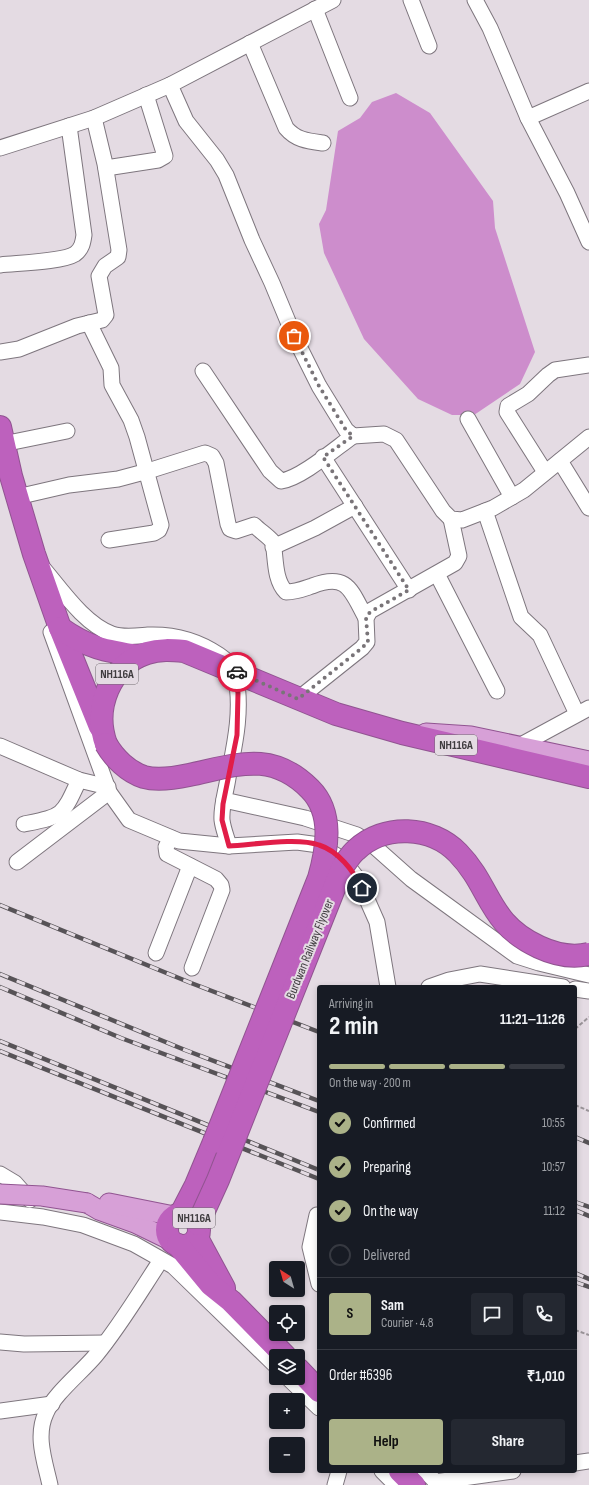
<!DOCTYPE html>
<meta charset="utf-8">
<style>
body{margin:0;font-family:"Sofia Sans Condensed",sans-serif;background:#242831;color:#f1f3f6;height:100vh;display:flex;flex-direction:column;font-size:15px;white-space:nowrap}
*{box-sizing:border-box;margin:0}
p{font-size:13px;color:#9ea1a6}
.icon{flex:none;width:22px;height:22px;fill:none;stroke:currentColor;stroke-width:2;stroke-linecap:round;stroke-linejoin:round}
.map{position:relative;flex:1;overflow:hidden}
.drawer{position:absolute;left:317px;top:985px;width:260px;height:488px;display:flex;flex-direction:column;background:#171b24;border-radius:4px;box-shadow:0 2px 6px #0003}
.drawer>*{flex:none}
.needle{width:26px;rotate:323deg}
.controls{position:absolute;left:269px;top:1261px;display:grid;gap:8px}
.controls a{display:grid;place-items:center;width:36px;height:36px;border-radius:4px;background:#171b24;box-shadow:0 2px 6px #0003;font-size:20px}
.pin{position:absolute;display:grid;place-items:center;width:34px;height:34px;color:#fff;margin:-17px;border:2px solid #fff;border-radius:50%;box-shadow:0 1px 4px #0007}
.courier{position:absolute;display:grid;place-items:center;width:40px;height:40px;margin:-20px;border:3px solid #e11d48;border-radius:50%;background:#fff;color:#222;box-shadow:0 1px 5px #0007}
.head em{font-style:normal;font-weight:700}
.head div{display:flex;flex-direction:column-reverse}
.head{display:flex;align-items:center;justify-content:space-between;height:68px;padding:0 12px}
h1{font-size:26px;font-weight:700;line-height:30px}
.bar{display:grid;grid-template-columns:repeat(4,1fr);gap:6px 4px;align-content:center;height:48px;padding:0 12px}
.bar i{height:5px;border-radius:3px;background:#363941}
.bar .on{background:#abb288}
.bar p{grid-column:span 4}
.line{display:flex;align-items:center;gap:10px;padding:0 12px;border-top:1px solid #363941}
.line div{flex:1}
.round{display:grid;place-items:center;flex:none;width:42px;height:42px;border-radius:4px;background:#242831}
ol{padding:0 12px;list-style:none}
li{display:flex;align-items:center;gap:12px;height:44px}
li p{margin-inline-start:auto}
li .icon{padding:4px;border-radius:50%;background:#abb288;color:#111;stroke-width:4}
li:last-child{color:#9ea1a6}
li i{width:22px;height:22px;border:2px solid #363941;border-radius:50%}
.action{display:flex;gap:8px;margin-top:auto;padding:8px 12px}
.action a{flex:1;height:46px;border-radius:4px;background:#abb288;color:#111;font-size:16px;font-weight:700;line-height:46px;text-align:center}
.action a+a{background:#242831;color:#f1f3f6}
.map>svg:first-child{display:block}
.water{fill:#cd8dcc}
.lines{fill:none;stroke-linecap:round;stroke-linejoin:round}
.minor-casing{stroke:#7e767e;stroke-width:17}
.major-casing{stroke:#915491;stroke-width:21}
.highway-casing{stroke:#915491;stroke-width:24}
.path{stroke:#999398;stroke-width:2;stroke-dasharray:4 2;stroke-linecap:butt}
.minor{stroke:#fff;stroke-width:15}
.major{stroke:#d7a0d7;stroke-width:19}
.highway{stroke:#bd61bd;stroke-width:22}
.rail-casing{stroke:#575357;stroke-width:4.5}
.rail{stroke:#e4dbe3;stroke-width:3;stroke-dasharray:9;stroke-linecap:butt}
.major-bridge-casing{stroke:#915491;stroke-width:21;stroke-linecap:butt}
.highway-bridge-casing{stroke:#915491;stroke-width:24;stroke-linecap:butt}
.major-bridge{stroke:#d7a0d7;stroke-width:19}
.highway-bridge{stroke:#bd61bd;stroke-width:22}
.done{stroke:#797478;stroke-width:4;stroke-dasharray:0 7.2}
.route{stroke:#e11d48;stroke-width:5}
.labels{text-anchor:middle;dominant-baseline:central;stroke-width:4;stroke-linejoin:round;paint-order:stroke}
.shield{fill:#e4dbe3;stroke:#706c70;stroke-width:1}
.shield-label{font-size:12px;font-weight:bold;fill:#3f3c3f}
.street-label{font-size:13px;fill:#3f3c3f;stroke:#e4dbe3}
</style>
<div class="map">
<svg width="589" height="1485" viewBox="0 0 589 1485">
<rect width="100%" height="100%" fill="#e4dbe3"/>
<polygon class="water" points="396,93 430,113 493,201 495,228 535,352 520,384 474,415 452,415 418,399 364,339 324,253 319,224 326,210 338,131 360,118 372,102"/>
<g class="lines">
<defs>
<g id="minor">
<polyline points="411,0 429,46"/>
<polyline points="475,0 490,28 528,118 589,91"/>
<polyline points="315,9 350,98"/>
<path d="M250 43 286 128C296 140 308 141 323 143"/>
<polyline points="170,85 186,121 217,160 226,175 252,240 272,283 294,336 319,386 346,430 353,436 384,434 396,440 443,511 451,519 462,520 493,508 524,490 589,437"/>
<polyline points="528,118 567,193 589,242"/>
<polyline points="0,148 94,118 170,85 333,0"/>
<polyline points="106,168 158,160 165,156 146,95"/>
<path d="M0 265C17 263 62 262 75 254 82 249 83 242 84 235L69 126"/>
<polyline points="89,323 111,368 112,385 131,420 137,437 161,525 159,530 154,533 109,540"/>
<polyline points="0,352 19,349 77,326 102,320 106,315 99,276 105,266 118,257 119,250 105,164 94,118"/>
<path d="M203 371 270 471 281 481C300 479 336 448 353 436"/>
<polyline points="468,419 512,497"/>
<polyline points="3,444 67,431"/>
<polyline points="323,457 409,590"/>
<polyline points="560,461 589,508"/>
<polyline points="545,472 507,412 508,406 528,394 548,375 555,370 589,365"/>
<path d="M17 497 69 485 118 479 148 471 205 453 212 456 216 463 228 524 230 529 236 531 254 525C260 531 268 536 273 542 276 558 274 580 286 592 296 592 303 589 312 586 348 572 351 591 366 618"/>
<polyline points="485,511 521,617 540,635 577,714"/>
<polyline points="273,547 315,528 355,506"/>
<path d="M42 567C61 589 84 624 112 634 123 638 136 636 148 635 174 634 197 640 219 655 225 659 233 666 235 673 243 708 235 744 228 778 226 792 221 806 222 820 223 829 227 838 229 846"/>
<polyline points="437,574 497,691"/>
<polyline points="51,632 109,792 129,820 179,841 229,846 297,842 319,845 342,859 358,879 377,922 388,987"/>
<polyline points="298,699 362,648 367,642 366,618 370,611 455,563 459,556 451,519"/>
<polyline points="0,746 79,780 108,787"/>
<polyline points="519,746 589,708"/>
<polyline points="224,800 305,818 357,835 375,847 411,879 517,956 539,963 589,975"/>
<path d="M24 824C63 816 62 817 79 780"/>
<polyline points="171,838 166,847 167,854 216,879 221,885 222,890 192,968"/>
<polyline points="17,862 109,792"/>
<polyline points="156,953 190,866"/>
<polyline points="429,987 449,980 480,974 563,987"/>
<polyline points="575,989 589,991"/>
<polyline points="0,1174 15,1183 30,1200"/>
<polyline points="0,1212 43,1217 83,1225 134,1244 173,1266 276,1366"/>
<polyline points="317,1215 310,1247 319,1284"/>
<polyline points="0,1342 24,1344 105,1343"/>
<polyline points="288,1378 319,1408"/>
<polyline points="0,1411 52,1404"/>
<polyline points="575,1463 589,1461"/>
<polyline points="382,1471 396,1485"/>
<polyline points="425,1471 439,1485"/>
<polyline points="435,1482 513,1471"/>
<path d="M50 1485C45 1462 35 1436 46 1413 54 1394 82 1372 96 1355 120 1326 140 1292 161 1260"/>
<polyline points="335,1485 339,1471"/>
</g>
<g id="major">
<polyline points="426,733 471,736 589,761"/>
<polyline points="87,1203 99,1210 135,1223 172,1241"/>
<polyline points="109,1203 174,1216"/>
</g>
<g id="highway">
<polyline points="0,427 11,476 34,554 60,628 100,727"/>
<path d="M60 628C88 648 106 651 139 656"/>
<path d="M106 744C93 708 110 665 147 653 160 649 172 650 184 651L336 714 402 733 589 777"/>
<polyline points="181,1214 196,1185 214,1142"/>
<circle cx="183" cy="1230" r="16"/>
<polyline points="197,1238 224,1288"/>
<polyline points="178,1245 211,1285 231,1301 285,1356"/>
<polyline points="298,1369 319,1391"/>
<polyline points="400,1471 414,1485"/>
</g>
</defs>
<use href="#minor" class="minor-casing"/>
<use href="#major" class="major-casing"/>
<use href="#highway" class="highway-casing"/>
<g class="path">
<polyline points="575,1029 589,1017"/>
<polyline points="575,1105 589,1111"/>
<polyline points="575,1330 589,1335"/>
</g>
<use href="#minor" class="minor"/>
<use href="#major" class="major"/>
<use href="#highway" class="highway"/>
<defs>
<g id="rail">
<polyline points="0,905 191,983 319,1032"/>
<polyline points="0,974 185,1050 319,1101"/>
<polyline points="0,987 121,1038 319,1112"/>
<polyline points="0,1041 319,1170"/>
<polyline points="0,1051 319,1179"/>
<polyline points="575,1137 589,1143"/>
<polyline points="575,1202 589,1207"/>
<polyline points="575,1210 589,1216"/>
<polyline points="575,1273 589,1279"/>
<polyline points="575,1282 589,1287"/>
</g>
</defs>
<use href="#rail" class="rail-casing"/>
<use href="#rail" class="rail"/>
<defs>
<polyline id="major-bridge" points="0,1194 42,1196 87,1203"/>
<g id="highway-bridge">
<path d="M106 744C114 758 128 772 144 777 158 781 175 778 189 775 237 765 271 750 310 789 334 813 327 850 319 878L214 1142"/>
<path d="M198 1224 218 1180 343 866C347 861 351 854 356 850 384 823 432 826 458 853 492 888 487 923 539 947 554 954 572 958 589 954"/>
</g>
</defs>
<use href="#major-bridge" class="major-bridge-casing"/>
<use href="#highway-bridge" class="highway-bridge-casing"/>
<use href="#major-bridge" class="major-bridge"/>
<use href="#highway-bridge" class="highway-bridge"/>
</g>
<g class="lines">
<polyline class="done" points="237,672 298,699 362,648 368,642 366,618 370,612 409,590 323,457 353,436 346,430 319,386 294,336"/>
<path class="route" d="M237 672 234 671 238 693 237 735 223 804 222 820 229 846C252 845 297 837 319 845 338 851 353 870 362 888"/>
</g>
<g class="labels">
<g class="shield">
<rect x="96" y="664" width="42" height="20" rx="3"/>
<rect x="435" y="735" width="42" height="20" rx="3"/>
<rect x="173" y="1208" width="42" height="20" rx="3"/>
</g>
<g class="shield-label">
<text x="117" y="674">NH116A</text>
<text x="456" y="745">NH116A</text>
<text x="194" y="1218">NH116A</text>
</g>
<g class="street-label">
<text transform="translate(310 949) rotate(-68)">Burdwan Railway Flyover</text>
</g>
</g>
</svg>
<div class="controls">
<a><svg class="needle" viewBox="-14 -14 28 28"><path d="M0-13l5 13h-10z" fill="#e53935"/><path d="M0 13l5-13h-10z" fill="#9ea1a6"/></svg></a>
<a><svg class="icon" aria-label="locate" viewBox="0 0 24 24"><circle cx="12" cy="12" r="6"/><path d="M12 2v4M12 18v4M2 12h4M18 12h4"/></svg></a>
<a><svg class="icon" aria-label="layers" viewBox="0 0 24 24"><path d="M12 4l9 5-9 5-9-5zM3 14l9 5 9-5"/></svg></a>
<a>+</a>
<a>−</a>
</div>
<div class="pin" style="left:294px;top:336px;background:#ea580c"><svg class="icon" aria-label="bag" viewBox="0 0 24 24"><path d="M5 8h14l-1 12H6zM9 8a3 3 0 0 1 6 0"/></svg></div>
<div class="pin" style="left:362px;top:888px;background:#1f2937"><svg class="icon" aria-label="home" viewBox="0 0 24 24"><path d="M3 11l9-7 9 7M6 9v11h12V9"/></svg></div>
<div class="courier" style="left:237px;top:672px"><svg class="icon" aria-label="car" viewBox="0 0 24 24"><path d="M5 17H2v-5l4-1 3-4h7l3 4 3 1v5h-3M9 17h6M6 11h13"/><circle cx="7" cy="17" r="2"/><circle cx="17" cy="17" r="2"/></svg></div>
<section class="drawer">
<div class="head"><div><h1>2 min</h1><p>Arriving in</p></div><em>11:21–11:26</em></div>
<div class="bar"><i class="on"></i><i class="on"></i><i class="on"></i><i></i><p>On the way · 200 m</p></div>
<ol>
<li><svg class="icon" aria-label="check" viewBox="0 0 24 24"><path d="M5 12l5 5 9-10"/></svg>Confirmed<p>10:55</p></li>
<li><svg class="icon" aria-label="check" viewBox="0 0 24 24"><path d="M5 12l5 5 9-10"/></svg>Preparing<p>10:57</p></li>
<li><svg class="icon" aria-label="check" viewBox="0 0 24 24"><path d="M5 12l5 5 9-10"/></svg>On the way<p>11:12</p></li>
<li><i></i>Delivered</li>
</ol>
<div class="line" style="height:72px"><b class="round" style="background:#abb288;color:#111">S</b><div><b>Sam</b><p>Courier · 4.8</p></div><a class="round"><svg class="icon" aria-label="chat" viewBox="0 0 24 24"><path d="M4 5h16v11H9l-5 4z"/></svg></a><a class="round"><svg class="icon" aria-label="phone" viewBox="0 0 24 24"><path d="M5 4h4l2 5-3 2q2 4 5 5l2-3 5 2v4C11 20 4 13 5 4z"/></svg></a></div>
<div class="line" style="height:52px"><div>Order #6396</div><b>₹1,010</b></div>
<div class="action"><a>Help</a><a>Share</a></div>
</section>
</div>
